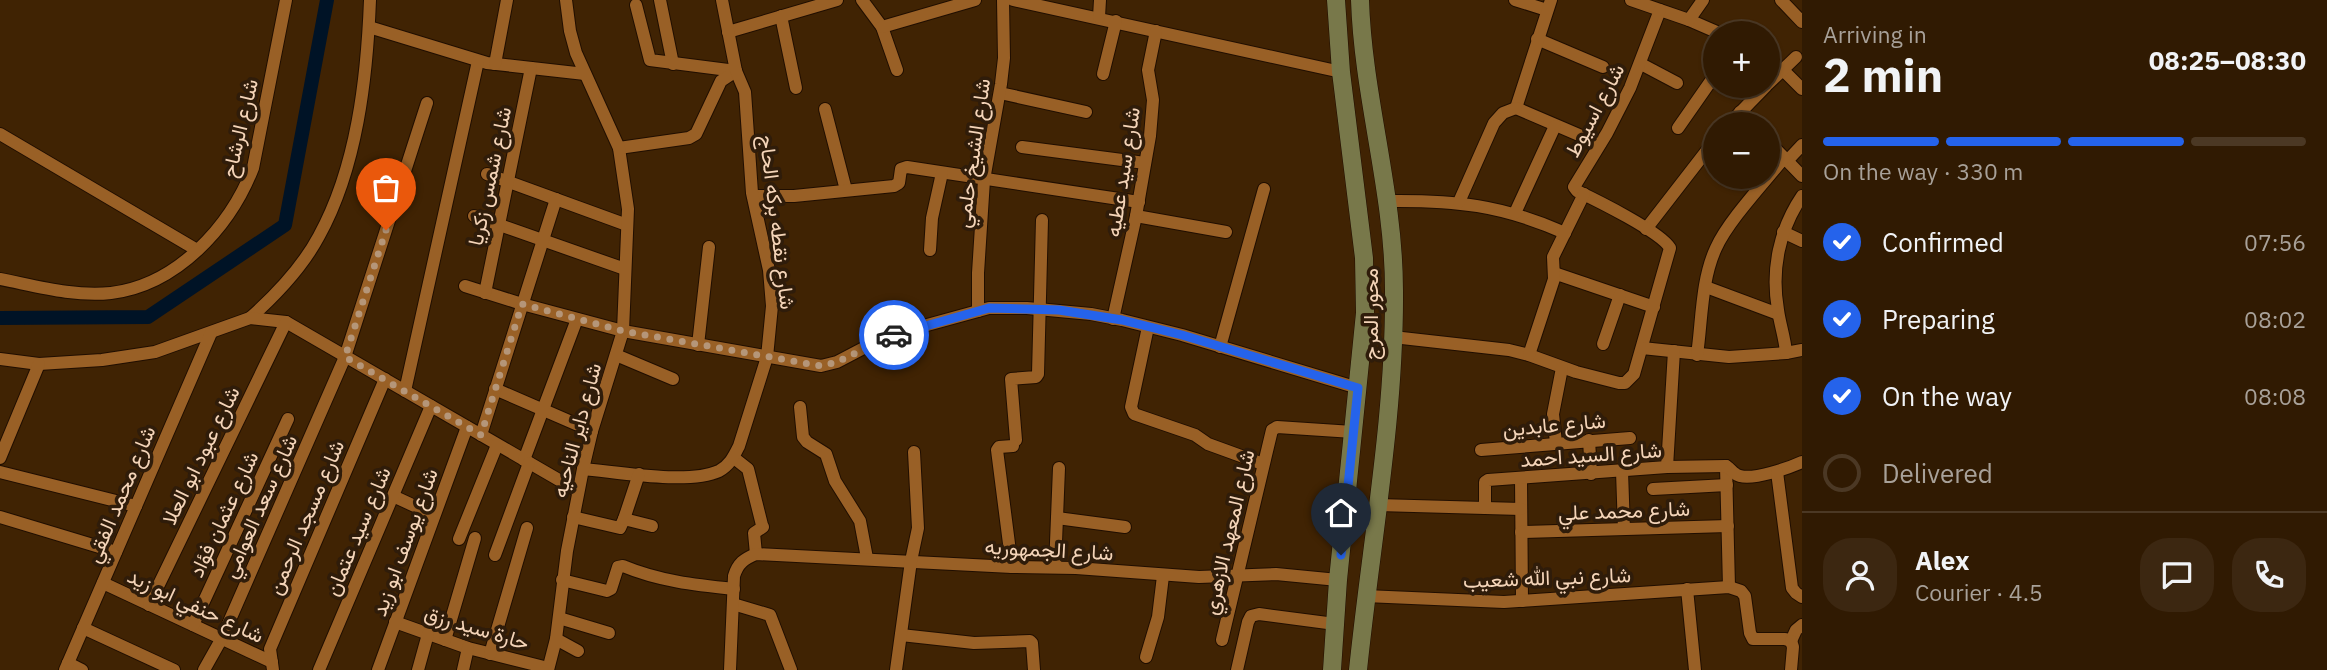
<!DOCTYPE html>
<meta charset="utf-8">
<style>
body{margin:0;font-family:"IBM Plex Sans",Vazirmatn,sans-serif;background:#3c2711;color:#f1f3f6;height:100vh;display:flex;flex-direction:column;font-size:26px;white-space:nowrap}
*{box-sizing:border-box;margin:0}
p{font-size:23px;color:#a8a199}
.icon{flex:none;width:38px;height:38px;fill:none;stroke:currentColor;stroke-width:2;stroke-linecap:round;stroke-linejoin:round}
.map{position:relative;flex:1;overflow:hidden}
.sheet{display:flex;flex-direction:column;background:#301a02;width:525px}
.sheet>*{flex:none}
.buttons{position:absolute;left:1703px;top:21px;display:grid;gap:14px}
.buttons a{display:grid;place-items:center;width:77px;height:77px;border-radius:50%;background:#301a02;box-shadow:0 2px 5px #0004,0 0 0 2px #4b3824;font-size:35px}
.pin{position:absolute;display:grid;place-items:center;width:60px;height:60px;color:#fff;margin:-72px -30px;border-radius:50% 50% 50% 0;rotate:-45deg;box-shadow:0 0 7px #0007}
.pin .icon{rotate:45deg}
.courier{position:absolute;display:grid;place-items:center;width:70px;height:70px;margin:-35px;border:5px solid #2563eb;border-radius:50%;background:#fff;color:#222;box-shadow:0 2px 9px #0007}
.overview em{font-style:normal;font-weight:700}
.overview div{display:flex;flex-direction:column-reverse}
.overview{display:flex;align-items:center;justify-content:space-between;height:119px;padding:0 21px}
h1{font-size:46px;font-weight:700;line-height:52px}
.bar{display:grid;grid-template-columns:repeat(4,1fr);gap:10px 7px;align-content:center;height:84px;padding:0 21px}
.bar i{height:9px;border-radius:5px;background:#4b3824}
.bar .current{background:#2563eb}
.bar p{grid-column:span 4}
.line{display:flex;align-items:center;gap:18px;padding:0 21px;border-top:2px solid #4b3824}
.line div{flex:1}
.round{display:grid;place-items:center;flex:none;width:74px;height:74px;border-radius:28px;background:#3c2711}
ol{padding:0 21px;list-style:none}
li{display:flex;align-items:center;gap:21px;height:77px}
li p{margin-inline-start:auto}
li .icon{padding:7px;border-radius:50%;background:#2563eb;color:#fff;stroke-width:4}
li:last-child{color:#a8a199}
li i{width:38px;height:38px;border:4px solid #4b3824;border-radius:50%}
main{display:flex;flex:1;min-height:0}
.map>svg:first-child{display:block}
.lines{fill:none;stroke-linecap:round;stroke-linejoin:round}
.canal{stroke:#001326;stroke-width:14}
.minor-casing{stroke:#200e00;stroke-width:14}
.secondary-casing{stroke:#200e00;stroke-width:19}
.minor{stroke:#996026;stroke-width:12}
.secondary{stroke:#78784a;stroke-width:18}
.done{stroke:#b59679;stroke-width:7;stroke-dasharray:0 12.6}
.route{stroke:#2563eb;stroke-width:9}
.labels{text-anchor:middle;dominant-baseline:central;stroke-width:7;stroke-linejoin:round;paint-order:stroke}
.street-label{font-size:21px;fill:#f4d4b8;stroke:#2f1c0a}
</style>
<main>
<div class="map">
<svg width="1802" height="670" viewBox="0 0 1802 670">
<rect width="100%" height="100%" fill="#402303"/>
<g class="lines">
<polyline class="canal" points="0,318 148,317 285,225 327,0"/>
<defs>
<g id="minor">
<polyline points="660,0 673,64"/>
<polyline points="862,0 882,27 897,70"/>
<polyline points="1013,0 1341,72"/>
<polyline points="1515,0 1547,10"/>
<polyline points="1631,0 1689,20 1719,33"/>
<polyline points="1781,0 1802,22"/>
<polyline points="636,5 650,60 736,71"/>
<polyline points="781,16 796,88"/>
<polyline points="1099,17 1100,0"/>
<polyline points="1689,20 1703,0"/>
<polyline points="369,27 487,63 585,74"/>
<polyline points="882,27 975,0"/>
<polyline points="728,32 837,0"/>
<polyline points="1537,39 1603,67"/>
<polyline points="1768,61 1787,74 1802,89"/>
<polyline points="495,64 507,0"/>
<polyline points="1641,64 1677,83"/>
<polyline points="1103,74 1116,21"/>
<polyline points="1768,84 1796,57"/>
<polyline points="1000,93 1086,112"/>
<polyline points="1516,108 1551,0"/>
<polyline points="1516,108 1600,144"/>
<polyline points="825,109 846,190"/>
<polyline points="1740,112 1752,124"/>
<polyline points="1729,124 1766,86"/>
<polyline points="1678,128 1715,75"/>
<polyline points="0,134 197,250"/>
<polyline points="1768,141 1802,176"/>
<polyline points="1022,147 1145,163"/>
<polyline points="619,148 689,138 696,134 721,81 736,71"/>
<polyline points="1787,161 1802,145"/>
<polyline points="487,174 627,225"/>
<polyline points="753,196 794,196 894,186 899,183 901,169 907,167 1139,202"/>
<path d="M1386 201C1455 200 1502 205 1565 233"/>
<polyline points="1459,202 1494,123 1503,113 1516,108"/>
<polyline points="1515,213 1555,126"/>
<polyline points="474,216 625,269"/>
<polyline points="1136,216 1226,232"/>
<polyline points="1646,229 1715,140"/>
<polyline points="1783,232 1802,241"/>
<polyline points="930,250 932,218 942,173"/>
<polyline points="1554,273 1654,307"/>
<path d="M0 279C36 286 74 297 111 293 177 285 230 227 253 168L286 0"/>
<polyline points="465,286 522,304 623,331 821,366 837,362 879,340 898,333 989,308 1027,308 1091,314 1122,320 1182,335 1358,388"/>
<polyline points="1706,287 1778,314"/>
<polyline points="485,293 531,68"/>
<polyline points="978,311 978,273 984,180 1001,84 1004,58 1003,0"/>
<path d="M250 318C277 294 302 268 319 236 357 167 367 78 370 0"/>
<polyline points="1113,319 1136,216 1150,136 1153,100 1148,70 1156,31"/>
<polyline points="1148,327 1131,407 1134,414 1195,435 1208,444 1263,464"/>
<path d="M1393 337 1509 350 1529 355 1576 372 1619 383H1625L1634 374 1670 248C1661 232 1596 200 1577 191L1574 187 1607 133 1630 88 1660 10"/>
<polyline points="1603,344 1620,295"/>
<polyline points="698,345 709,247"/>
<polyline points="1220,347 1264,189"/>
<polyline points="1642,348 1729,357 1786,353 1802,350"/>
<path d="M1786 353C1785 338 1780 325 1778 310 1771 270 1779 230 1802 196"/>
<polyline points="616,355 673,379"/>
<polyline points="1529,355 1554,279 1553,257 1584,194"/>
<path d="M1697 355C1702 321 1701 280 1716 248 1728 221 1764 183 1784 158"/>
<polyline points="0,359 39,364 102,360 155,352 250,318 286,322 578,491"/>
<polyline points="495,389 592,431"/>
<polyline points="405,391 478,61"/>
<polyline points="800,407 803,437 807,442 826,454 835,481 860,521 867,558"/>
<polyline points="481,435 556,199"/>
<polyline points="1016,440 1011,379 1036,377 1038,374 1042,220"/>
<polyline points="1589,440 1591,474"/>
<polyline points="1556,443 1553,414 1562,368"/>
<polyline points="1481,450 1630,438"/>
<polyline points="0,458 39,364"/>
<polyline points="734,458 748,469 762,525 763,527 754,533 756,554"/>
<polyline points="524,460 577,319"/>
<polyline points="1726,466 1729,587"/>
<path d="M1726 466C1731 469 1734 475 1740 476 1754 480 1789 468 1802 462"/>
<polyline points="1667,467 1674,351"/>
<path d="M583 469C618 472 688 485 719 471 730 465 734 456 739 446L767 357 772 306 769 270 752 193 745 92 736 71 722 0"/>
<polyline points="1622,471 1624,529"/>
<polyline points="0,472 136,506"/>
<polyline points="1777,472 1792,588 1796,593 1802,597"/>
<polyline points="1521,478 1522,601"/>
<polyline points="1653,489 1727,485"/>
<polyline points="393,496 434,515"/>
<polyline points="1378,505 1521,509"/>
<polyline points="1485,508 1485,482 1488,480 1667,467 1726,466"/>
<polyline points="0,517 116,552"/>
<polyline points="573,517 620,528 624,519 652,526"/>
<polyline points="1057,518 1125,527"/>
<polyline points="624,519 639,474"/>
<polyline points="1521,532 1728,526"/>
<polyline points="459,539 497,445"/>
<polyline points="495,555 529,463"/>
<polyline points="1012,567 997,450 999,447 1013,446"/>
<polyline points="1055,567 1059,468"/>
<path d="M562 580 607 591 611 589 618 567 623 566C659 581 695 585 734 589"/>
<polyline points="103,583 272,662"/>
<polyline points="1687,589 1695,670"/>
<polyline points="1365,596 1504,602 1729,587 1741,591 1745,596 1750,633 1753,639 1785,639 1791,641"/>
<polyline points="733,604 770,615 791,670"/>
<polyline points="149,605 286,322"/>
<polyline points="559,618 609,633"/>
<polyline points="395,622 468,648 548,668"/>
<polyline points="193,625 288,419"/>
<polyline points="83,628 174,670"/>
<polyline points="901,635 974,643 1030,641 1032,643 1034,670"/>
<polyline points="556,639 578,651"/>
<polyline points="445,640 475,538"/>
<polyline points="1222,640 1272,430 1277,427 1353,432"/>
<polyline points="1791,641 1796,630 1802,625"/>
<polyline points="490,654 527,528"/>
<polyline points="1146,657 1158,617 1163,576"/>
<polyline points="68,663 82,670"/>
<polyline points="65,670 211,333"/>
<polyline points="204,670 222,638 345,357 427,103"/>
<polyline points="273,670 270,649 385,379"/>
<polyline points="319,670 431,406"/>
<polyline points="378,670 467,427"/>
<polyline points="418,670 428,634"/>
<polyline points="463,670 468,648"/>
<polyline points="548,670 556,639 567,551 583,469 592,431 623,331 628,209 619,148 576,53 570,31 566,0"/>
<path d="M730 670 734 576C738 563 744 559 756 554L1012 567 1076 568 1199 577 1276 574 1338 580"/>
<polyline points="896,670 911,561 918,528 914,452"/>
<polyline points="1237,670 1248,622 1251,616 1259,614 1335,624"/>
<polyline points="1791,670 1793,647 1791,641"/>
</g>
<g id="secondary">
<polyline points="1332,670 1338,580 1365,313 1364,258 1341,72 1336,0"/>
<path d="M1358 670C1371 543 1395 417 1394 290 1394 192 1363 97 1360 0"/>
</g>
</defs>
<use href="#minor" class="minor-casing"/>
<use href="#secondary" class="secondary-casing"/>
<use href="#minor" class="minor"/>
<use href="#secondary" class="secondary"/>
</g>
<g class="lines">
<polyline class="done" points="386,230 345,357 481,435 522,304 623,331 821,366 837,362 894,335"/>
<polyline class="route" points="894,335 989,308 1059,310 1122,320 1182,335 1358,388 1341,555"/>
</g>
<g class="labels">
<g class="street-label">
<text transform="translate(1594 110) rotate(-62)">شارع اسيوط</text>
<text transform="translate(239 128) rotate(-77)">شارع الرشاح</text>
<text transform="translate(972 153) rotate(-82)">شارع الشيخ حلمي</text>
<text transform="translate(1122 172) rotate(-81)">شارع سيد عطيه</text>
<text transform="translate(489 176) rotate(-78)">شارع شمس زكريا</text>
<text transform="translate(778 222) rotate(83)">شارع نقطه بركه الحاج</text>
<text transform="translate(1370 314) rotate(-90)">محور المرج</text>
<text transform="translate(1554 424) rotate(-5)">شارع عابدين</text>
<text transform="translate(576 430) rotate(-75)">شارع داير الناحيه</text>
<text transform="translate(1591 454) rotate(-4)">شارع السيد احمد</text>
<text transform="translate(200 455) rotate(-64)">شارع عبود ابو العلا</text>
<text transform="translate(120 494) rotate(-67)">شارع محمد الفقي</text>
<text transform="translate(259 506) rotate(-66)">شارع سعد العوامي</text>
<text transform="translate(1624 510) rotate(-2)">شارع محمد علي</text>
<text transform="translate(223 514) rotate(-65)">شارع عثمان فؤاد</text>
<text transform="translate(305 517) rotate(-67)">شارع مسجد الرحمن</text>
<text transform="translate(357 531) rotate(-67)">شارع سيد عتمان</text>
<text transform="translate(1228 532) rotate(-77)">شارع المعهد الازهري</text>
<text transform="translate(404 542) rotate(-70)">شارع يوسف ابو زيد</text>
<text transform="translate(1049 549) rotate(3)">شارع الجمهوريه</text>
<text transform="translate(1547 577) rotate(-2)">شارع نبي الله شعيب</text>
<text transform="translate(196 605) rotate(25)">شارع حنفي ابو زيد</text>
<text transform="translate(477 627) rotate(17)">حارة سيد رزق</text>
</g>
</g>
</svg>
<div class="buttons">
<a>+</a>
<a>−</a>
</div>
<div class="pin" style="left:386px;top:230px;background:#ea580c"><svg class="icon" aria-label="bag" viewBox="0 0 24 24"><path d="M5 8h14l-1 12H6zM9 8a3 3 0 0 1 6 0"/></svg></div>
<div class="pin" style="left:1341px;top:555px;background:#1f2937"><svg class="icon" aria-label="home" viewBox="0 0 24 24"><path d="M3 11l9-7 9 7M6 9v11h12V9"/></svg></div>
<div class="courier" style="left:894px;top:335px"><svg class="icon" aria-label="car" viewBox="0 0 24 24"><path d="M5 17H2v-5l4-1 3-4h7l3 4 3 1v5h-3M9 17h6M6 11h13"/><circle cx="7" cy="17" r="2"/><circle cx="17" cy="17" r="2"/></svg></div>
</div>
<section class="sheet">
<div class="overview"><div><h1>2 min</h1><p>Arriving in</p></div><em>08:25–08:30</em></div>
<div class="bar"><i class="current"></i><i class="current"></i><i class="current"></i><i></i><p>On the way · 330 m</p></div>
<ol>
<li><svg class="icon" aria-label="check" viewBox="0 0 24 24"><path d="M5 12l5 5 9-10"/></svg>Confirmed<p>07:56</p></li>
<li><svg class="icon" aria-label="check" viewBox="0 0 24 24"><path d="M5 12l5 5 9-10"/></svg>Preparing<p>08:02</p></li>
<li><svg class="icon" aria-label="check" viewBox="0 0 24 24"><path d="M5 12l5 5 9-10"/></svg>On the way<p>08:08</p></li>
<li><i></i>Delivered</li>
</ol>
<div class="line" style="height:126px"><a class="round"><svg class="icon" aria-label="person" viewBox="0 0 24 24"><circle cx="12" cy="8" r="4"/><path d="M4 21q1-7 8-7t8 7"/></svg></a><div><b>Alex</b><p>Courier · 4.5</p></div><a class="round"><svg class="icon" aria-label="chat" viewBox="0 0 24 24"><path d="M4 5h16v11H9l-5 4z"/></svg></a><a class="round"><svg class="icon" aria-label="phone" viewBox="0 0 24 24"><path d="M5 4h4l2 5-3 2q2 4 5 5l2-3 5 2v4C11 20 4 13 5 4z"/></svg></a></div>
</section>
</main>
